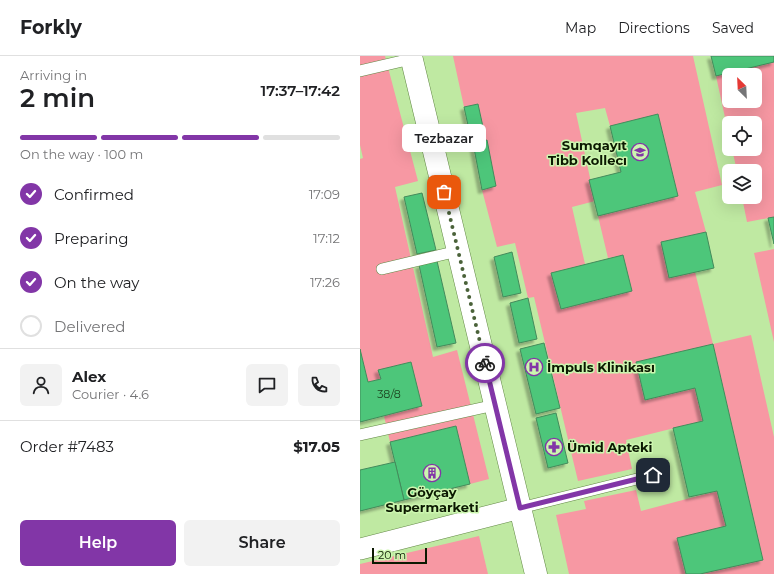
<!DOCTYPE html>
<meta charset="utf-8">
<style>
body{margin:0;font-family:Montserrat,sans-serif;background:#f2f2f2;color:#202124;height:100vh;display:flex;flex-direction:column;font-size:15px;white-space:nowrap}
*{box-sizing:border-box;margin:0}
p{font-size:13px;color:#757577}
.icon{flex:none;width:22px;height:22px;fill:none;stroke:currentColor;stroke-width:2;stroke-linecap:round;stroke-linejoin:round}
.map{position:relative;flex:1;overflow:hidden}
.panel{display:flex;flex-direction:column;background:#fff;width:360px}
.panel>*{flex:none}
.needle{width:26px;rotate:336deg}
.tools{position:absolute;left:362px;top:12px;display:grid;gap:8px}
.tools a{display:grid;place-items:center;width:40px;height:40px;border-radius:6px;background:#fff;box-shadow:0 4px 16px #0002;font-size:20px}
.scale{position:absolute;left:12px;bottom:10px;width:55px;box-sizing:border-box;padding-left:4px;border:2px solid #0b1901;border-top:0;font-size:11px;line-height:14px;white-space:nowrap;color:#0b1901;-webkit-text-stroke:3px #ccf6af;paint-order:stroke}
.pin{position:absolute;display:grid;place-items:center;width:34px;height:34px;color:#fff;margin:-17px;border-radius:8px;box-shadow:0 2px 6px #0006}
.courier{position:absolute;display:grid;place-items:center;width:40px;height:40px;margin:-20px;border:3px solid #8236a7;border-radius:50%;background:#fff;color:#222;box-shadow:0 1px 5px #0007}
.bubble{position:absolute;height:28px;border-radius:6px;background:#fff;box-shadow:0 4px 16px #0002;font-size:13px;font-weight:600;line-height:28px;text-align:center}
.summary em{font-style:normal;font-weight:600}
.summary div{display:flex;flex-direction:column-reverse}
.summary{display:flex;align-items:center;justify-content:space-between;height:68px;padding:0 20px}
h1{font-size:26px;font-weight:600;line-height:30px}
.bar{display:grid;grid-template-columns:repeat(4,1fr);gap:6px 4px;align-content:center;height:48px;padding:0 20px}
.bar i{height:5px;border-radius:3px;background:#e0e0e0}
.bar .active{background:#8236a7}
.bar p{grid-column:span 4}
.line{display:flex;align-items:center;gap:10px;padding:0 20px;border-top:1px solid #e0e0e0}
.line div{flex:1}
.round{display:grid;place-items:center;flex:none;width:42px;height:42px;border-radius:6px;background:#f2f2f2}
ol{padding:0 20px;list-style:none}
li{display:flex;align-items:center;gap:12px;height:44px}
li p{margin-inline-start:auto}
li .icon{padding:4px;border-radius:50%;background:#8236a7;color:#fff;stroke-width:4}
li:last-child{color:#757577}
li i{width:22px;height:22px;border:2px solid #e0e0e0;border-radius:50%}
.button{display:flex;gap:8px;margin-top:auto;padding:8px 20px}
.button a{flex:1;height:46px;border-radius:6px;background:#8236a7;color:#fff;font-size:16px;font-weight:600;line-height:46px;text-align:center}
.button a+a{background:#f2f2f2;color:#202124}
header{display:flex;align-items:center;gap:24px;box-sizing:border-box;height:56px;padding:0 20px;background:#fff;border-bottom:1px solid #e0e0e0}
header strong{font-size:19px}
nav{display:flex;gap:22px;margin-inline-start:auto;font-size:14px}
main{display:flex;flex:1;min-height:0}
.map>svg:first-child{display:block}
.green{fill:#f798a3;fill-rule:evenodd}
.building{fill:#4dc67a;stroke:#438a5b;filter:url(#shadow)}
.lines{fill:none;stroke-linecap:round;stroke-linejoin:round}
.service-casing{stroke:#628745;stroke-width:12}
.minor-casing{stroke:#628745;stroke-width:22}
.secondary-casing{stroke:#628745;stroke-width:23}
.service{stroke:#fff;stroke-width:11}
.minor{stroke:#fff;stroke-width:21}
.secondary{stroke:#fff;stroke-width:22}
.done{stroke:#4a6239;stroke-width:4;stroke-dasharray:0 7.2}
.route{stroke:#8236a7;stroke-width:5}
.labels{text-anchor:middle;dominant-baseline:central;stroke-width:3;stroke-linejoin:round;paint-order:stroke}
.number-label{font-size:11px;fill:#1c441f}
.poi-label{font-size:13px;font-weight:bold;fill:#0b1901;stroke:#ccf6af;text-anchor:start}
</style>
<header>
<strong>Forkly</strong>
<nav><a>Map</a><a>Directions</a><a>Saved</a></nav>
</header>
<main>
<section class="panel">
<div class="summary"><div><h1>2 min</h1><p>Arriving in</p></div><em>17:37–17:42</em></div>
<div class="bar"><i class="active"></i><i class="active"></i><i class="active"></i><i></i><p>On the way · 100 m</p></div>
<ol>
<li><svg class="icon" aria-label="check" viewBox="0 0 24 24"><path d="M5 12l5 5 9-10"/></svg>Confirmed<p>17:09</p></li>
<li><svg class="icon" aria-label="check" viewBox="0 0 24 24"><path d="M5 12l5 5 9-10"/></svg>Preparing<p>17:12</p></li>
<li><svg class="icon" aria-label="check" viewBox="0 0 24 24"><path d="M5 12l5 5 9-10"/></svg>On the way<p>17:26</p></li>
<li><i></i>Delivered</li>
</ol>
<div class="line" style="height:72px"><a class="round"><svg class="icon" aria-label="person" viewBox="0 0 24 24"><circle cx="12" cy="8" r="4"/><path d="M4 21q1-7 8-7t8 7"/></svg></a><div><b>Alex</b><p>Courier · 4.6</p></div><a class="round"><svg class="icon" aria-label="chat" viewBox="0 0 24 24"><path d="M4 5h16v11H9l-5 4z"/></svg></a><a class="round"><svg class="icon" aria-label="phone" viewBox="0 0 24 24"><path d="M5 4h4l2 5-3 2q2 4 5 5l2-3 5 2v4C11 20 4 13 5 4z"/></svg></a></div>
<div class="line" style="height:52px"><div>Order #7483</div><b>$17.05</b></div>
<div class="button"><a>Help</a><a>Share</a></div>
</section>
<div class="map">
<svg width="414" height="518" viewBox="0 0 414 518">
<defs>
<filter id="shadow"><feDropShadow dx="-3.5" dy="3.5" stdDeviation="1" flood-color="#0004"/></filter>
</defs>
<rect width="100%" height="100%" fill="#bfe9a2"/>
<g class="green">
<polygon points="0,0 25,0 58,125 35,131 73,301 97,294 129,423 110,428 96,370 30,386 24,360 62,350 51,306 19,314 21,323 8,326 0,293 0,103 3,102 0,89"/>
<path d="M93 0H333L362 129 335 136 346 176 302 186 335 216 353 288 391 279 414 381V518H340L403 503 353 288 276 306 285 344 335 332 343 365 266 384 272 413 218 425 174 241 168 242 155 187 137 191 122 134 136 130 118 48 104 51ZM245 52 250 70 298 58 318 140 238 160 248 202 263 199 272 234 201 253 191 217 225 208 212 151 235 145 216 57Z"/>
<path d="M414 6V161L387 166 382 141H395V115H377L372 93H395V67H369V80L356 20ZM369 19H395V45H369Z"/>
<polygon points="414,193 414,286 394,197"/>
<polygon points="276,434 281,455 357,435 366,470 317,482 326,518 209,518 196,459 226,453 224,445"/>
<polygon points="119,480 128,518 0,518 0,508"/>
</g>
<g class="building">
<polygon points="351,0 414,0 414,6 356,20"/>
<polygon points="118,48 125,80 111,83 104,51"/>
<polygon points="298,58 318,140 238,160 229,124 261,116 250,70"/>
<polygon points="127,84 136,130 122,134 113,87"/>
<polygon points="62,137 76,194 57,198 44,141"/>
<polygon points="414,161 414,188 408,162"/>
<polygon points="346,176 354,212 309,222 301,186"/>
<polygon points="152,196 161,237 143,241 134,201"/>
<polygon points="263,199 272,235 201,253 191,217"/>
<polygon points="77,205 96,287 77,291 59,209"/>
<polygon points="168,242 177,283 159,287 150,247"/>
<polygon points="184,287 200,352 176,358 160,293"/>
<polygon points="353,288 403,504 340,518 326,518 317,482 366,470 357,435 329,441 313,372 343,365 335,332 285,344 276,306"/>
<polygon points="0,293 8,326 21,323 18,314 51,306 62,350 0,366"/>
<polygon points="196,357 208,407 188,412 176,362"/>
<polygon points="96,370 110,428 44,444 30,386"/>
<polygon points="35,406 44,444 0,455 0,414"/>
</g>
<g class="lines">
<defs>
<g id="service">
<polyline points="0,15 51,3"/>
<polyline points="22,213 98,195"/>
<polyline points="0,379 135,349"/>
<polyline points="160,452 293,419"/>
</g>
<polyline id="minor" points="0,493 160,452"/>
<polyline id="secondary" points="51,0 176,518"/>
</defs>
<use href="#service" class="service-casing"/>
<use href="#minor" class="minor-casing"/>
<use href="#secondary" class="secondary-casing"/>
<use href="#service" class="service"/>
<use href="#minor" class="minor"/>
<use href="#secondary" class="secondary"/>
</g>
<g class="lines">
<polyline class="done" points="84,136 125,307"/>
<polyline class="route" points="125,307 160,452 293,419"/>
</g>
<defs>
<symbol id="school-ring" viewBox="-11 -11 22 22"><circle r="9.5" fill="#ccf6af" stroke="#8236a7" stroke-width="1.5"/><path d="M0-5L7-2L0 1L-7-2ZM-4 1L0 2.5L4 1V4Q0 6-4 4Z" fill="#8236a7"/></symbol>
<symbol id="hospital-ring" viewBox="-11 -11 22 22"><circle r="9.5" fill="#ccf6af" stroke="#8236a7" stroke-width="1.5"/><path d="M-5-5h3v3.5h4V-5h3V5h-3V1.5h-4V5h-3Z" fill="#8236a7"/></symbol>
<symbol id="pharmacy-ring" viewBox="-11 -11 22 22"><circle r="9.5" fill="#ccf6af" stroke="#8236a7" stroke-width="1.5"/><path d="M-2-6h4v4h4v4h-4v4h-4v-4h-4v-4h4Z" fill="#8236a7"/></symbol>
<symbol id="building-ring" viewBox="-11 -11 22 22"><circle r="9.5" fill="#ccf6af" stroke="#8236a7" stroke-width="1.5"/><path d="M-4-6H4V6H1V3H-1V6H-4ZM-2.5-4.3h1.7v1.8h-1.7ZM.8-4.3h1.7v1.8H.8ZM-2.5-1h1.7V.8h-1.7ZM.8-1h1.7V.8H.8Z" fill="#8236a7"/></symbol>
</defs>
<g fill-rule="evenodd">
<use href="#school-ring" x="270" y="86" width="20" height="20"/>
<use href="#hospital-ring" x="164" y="301" width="20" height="20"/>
<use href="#pharmacy-ring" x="184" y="381" width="20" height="20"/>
<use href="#building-ring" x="62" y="407" width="20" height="20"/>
</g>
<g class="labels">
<g class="number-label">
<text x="29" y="338">38/8</text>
</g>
<g class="poi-label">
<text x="267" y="89" text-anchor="end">Sumqayıt<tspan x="267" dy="15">Tibb Kollecı</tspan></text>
<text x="187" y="311">İmpuls Klinikası</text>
<text x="207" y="391">Ümid Apteki</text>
<text x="72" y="436" text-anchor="middle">Göyçay<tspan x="72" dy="15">Supermarketi</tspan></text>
</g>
</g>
</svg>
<div class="tools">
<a><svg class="needle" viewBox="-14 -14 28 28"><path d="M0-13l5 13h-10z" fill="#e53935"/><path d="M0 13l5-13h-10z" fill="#757577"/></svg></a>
<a><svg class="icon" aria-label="locate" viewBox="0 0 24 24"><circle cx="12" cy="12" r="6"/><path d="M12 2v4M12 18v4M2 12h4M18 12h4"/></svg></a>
<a><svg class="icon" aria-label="layers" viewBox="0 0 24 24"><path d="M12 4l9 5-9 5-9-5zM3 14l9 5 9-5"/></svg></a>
</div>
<div class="scale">20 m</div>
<div class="pin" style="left:84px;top:136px;background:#ea580c"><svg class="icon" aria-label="bag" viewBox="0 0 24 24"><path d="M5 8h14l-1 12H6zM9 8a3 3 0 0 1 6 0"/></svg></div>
<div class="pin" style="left:293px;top:419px;background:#1f2937"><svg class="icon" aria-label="home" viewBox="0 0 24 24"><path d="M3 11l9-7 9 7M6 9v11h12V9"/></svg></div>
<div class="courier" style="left:125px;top:307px"><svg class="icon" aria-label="bike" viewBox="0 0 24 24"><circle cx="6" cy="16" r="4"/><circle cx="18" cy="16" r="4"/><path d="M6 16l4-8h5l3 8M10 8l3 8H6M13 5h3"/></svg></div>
<div class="bubble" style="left:42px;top:68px;width:84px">Tezbazar</div>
</div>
</main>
